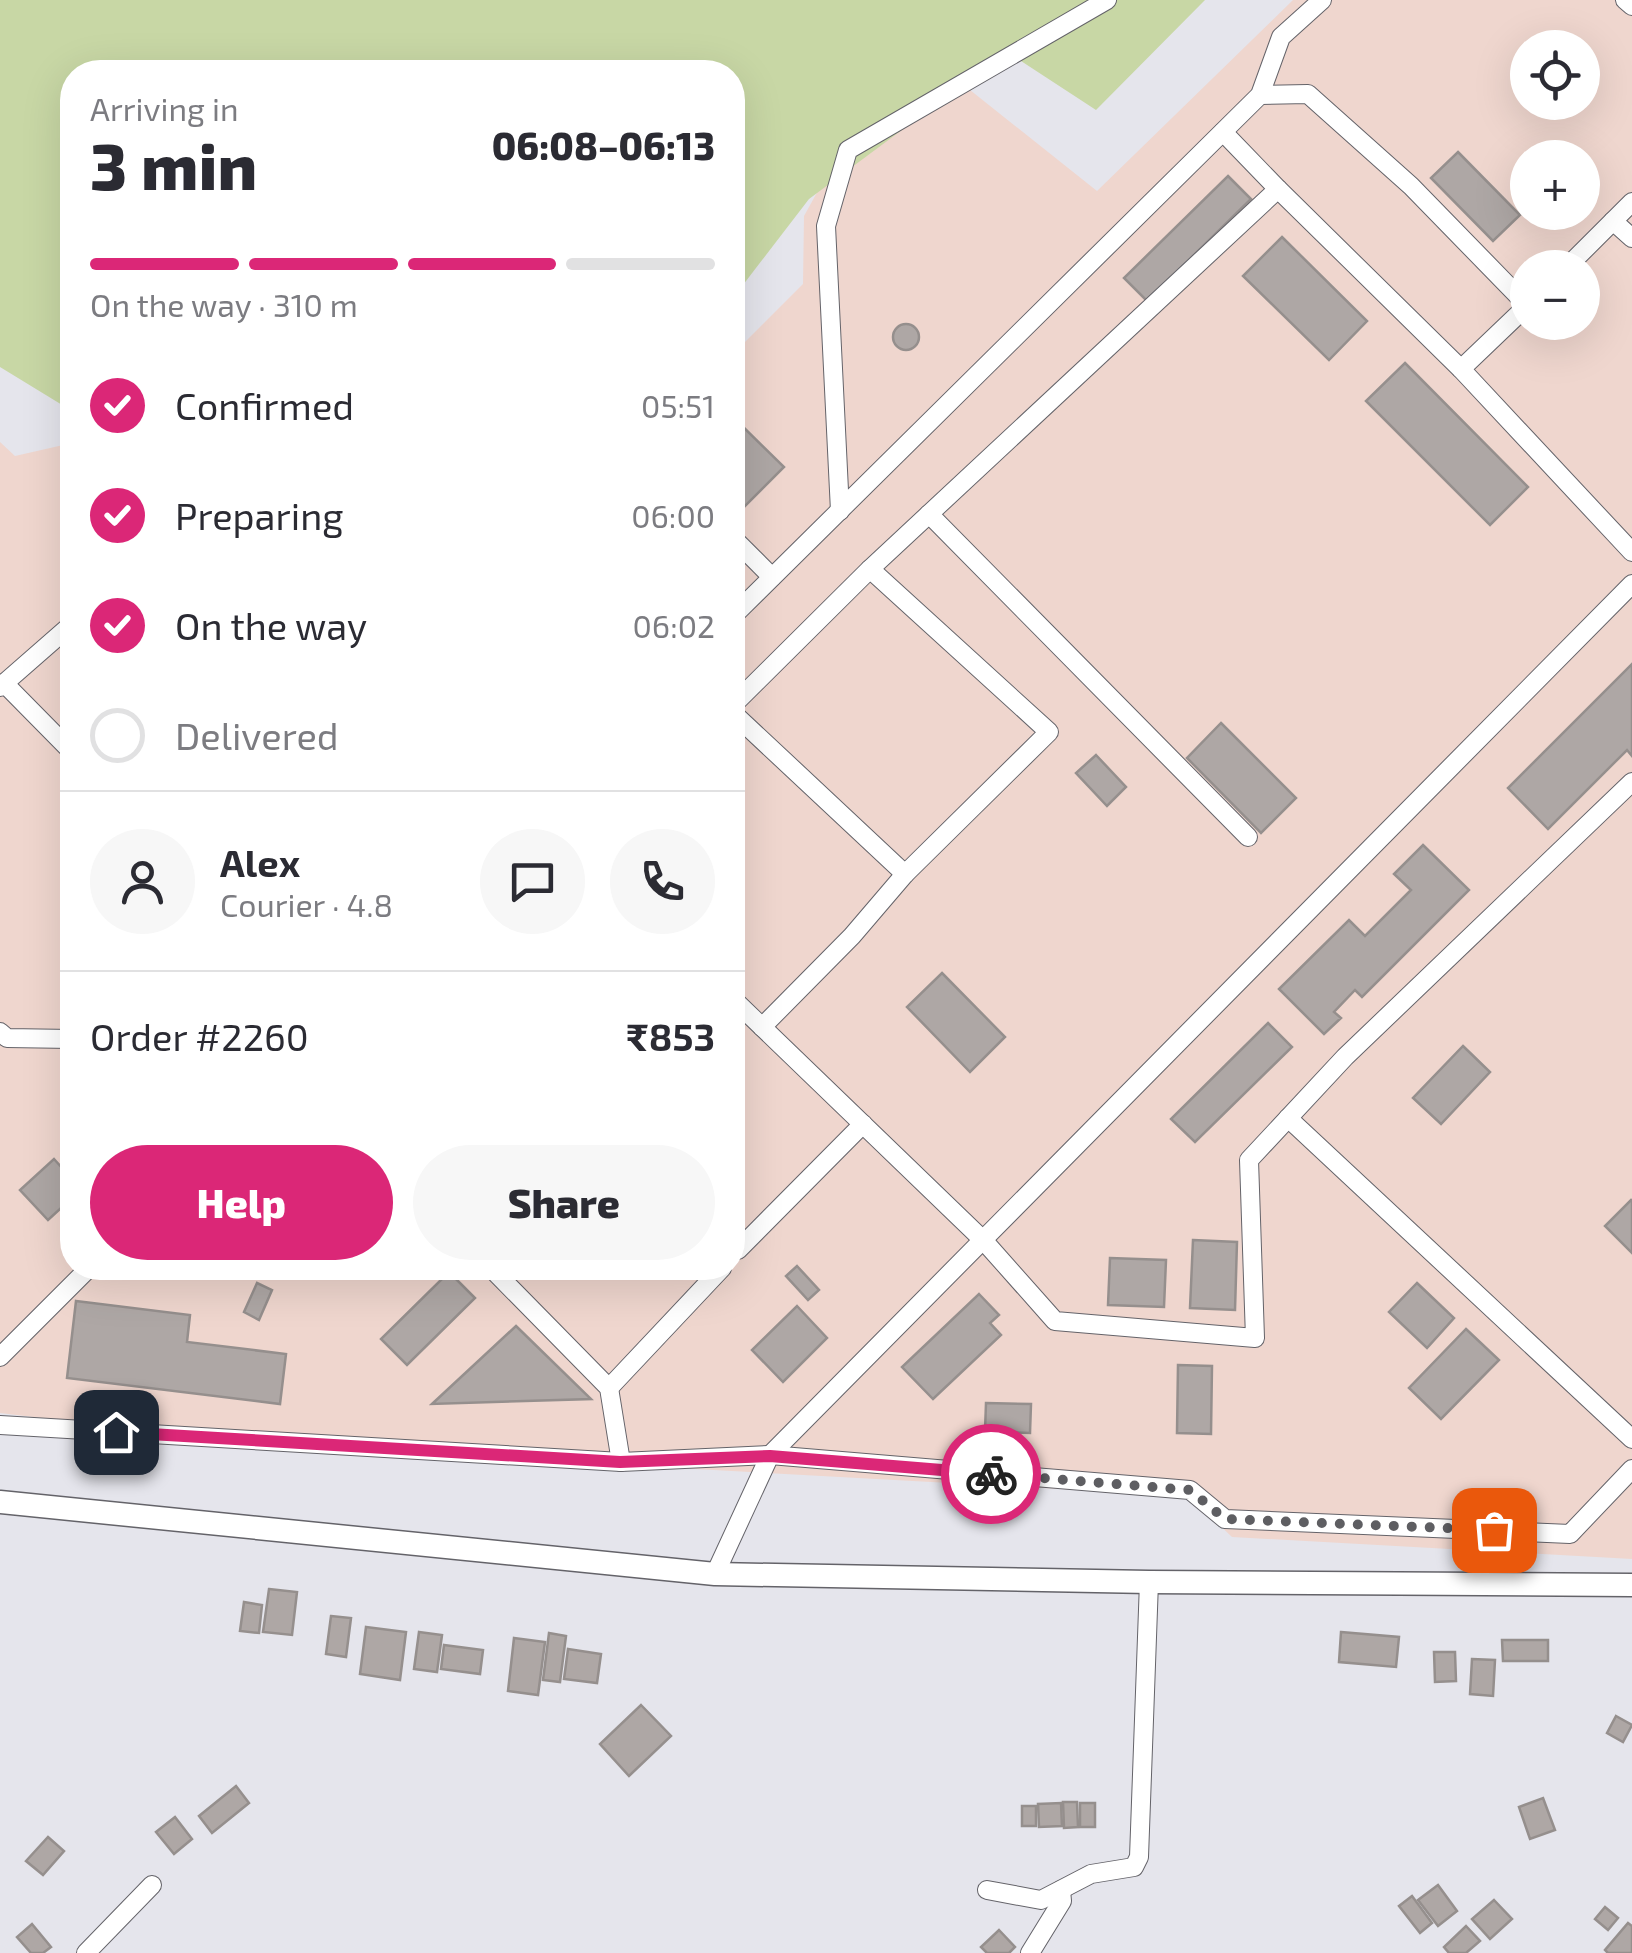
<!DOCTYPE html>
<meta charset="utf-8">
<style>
body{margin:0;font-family:"Exo 2",sans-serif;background:#f7f7f7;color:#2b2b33;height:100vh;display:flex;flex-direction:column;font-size:38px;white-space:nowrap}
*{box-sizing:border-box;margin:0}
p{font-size:32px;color:#7c7c81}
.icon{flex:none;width:55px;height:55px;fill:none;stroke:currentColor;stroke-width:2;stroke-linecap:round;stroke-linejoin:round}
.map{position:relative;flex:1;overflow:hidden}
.drawer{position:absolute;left:60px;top:60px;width:685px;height:1220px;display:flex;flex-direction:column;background:#fff;border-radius:40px;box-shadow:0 10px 40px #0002}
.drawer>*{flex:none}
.controls{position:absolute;left:1510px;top:30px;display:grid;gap:20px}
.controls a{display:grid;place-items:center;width:90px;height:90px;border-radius:50%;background:#fff;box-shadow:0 10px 40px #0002;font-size:50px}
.pin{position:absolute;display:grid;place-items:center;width:85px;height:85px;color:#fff;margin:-42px;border-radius:20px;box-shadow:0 5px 15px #0006}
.courier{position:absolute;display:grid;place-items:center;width:100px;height:100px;margin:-50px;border:8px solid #db2777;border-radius:50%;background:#fff;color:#222;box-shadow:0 2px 12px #0007}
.overview em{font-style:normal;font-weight:800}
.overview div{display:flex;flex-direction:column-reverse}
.overview{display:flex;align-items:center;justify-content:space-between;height:170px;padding:0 30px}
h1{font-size:65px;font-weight:800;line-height:75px}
.bar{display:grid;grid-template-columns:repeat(4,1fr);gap:15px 10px;align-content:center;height:120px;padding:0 30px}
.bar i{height:12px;border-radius:8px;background:#e1e1e2}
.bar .active{background:#db2777}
.bar p{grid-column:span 4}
.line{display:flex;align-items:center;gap:25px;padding:0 30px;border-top:2px solid #e1e1e2}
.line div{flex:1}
.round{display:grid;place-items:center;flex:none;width:105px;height:105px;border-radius:52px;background:#f7f7f7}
ol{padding:0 30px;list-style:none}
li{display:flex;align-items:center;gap:30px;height:110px}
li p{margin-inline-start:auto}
li .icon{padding:10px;border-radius:50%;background:#db2777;color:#fff;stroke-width:4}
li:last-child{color:#7c7c81}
li i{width:55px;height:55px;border:5px solid #e1e1e2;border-radius:50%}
.cta{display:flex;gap:20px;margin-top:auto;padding:20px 30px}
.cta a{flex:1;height:115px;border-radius:60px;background:#db2777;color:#fff;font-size:40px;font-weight:800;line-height:115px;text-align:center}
.cta a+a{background:#f7f7f7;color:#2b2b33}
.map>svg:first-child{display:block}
.industrial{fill:#efd6ce;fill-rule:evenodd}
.green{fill:#c8d7a5}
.building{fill:#aea7a5;stroke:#958f8d;stroke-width:2.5}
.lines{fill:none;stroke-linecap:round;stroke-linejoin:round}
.street-casing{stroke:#646369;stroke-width:20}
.secondary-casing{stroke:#646369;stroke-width:25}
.street{stroke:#fff;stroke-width:18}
.secondary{stroke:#fff;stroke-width:22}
.done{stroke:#5e5e62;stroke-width:10;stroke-dasharray:0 18}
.route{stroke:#db2777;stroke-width:12}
</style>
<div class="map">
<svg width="1632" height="1953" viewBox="0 0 1632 1953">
<rect width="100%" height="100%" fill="#e5e5ec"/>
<path class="industrial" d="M1293 0H1632V1559L1232 1537 1189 1496 275 1446 0 1413V442L15 456 72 443V1268H732L733 354 803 284 804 216 845 142 960 82 1097 191ZM1528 48H1582V102H1528ZM1528 158H1582V212H1528ZM1528 268H1582V322H1528Z"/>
<polygon class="green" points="0,0 1205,0 1096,110 1007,52 809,199 733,298 732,72 72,72 72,411 0,367"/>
<g class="building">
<polygon points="1458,152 1520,215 1493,241 1431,178"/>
<polygon points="1228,176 1251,199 1147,301 1124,278"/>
<polygon points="1282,237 1367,321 1329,360 1243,276"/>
<circle cx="906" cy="337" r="13"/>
<polygon points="1405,363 1528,487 1490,525 1366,401"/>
<polygon points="732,416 784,467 739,512 732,505"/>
<polygon points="1632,664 1632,756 1627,750 1548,829 1508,788"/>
<polygon points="1221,723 1296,798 1261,833 1187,758"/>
<polygon points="1096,755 1126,787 1107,806 1076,773"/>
<polygon points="1423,845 1469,890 1362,997 1355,990 1334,1012 1341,1018 1324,1034 1279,989 1349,920 1365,936 1411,890 1394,874"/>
<polygon points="942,973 1005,1037 970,1072 907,1007"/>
<polygon points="1268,1023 1292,1047 1195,1142 1171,1119"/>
<polygon points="1463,1046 1490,1072 1441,1124 1413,1098"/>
<polygon points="54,1159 72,1179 72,1198 48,1220 20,1190"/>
<polygon points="1631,1200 1632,1201 1632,1253 1605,1226"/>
<polygon points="1193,1240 1237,1242 1235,1310 1190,1308"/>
<polygon points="1110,1258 1166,1260 1164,1307 1108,1305"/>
<polygon points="797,1266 819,1290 808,1300 786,1276"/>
<polygon points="449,1272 475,1298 407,1365 381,1339"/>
<polygon points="257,1283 272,1290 259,1320 244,1312"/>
<polygon points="1417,1283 1454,1318 1427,1348 1389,1312"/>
<polygon points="979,1294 999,1315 990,1323 1001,1335 933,1399 902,1367"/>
<polygon points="76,1301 190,1315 187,1342 286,1354 280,1404 67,1378"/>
<polygon points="797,1306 827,1338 783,1382 752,1350"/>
<polygon points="516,1326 591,1399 432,1404"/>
<polygon points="1466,1329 1499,1360 1441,1419 1409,1388"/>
<polygon points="1178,1365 1212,1366 1211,1434 1177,1433"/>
<polygon points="986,1403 1031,1404 1030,1433 985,1431"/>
<polygon points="269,1589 297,1592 292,1635 263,1632"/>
<polygon points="244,1602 262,1605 259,1633 240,1631"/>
<polygon points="331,1616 351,1618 346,1657 326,1654"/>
<polygon points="366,1627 406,1632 400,1680 360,1674"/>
<polygon points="419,1632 442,1635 437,1672 414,1669"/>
<polygon points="1341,1632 1399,1637 1396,1667 1339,1662"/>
<polygon points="549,1633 566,1636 560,1682 543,1680"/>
<polygon points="514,1638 545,1642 538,1695 508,1691"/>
<polygon points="1502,1640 1548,1640 1548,1661 1503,1661"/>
<polygon points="444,1645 483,1650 480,1674 441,1669"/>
<polygon points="568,1649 601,1654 597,1683 564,1679"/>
<polygon points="1434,1652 1455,1652 1456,1681 1435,1682"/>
<polygon points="1472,1659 1495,1660 1493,1696 1470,1694"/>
<polygon points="641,1705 671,1736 629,1776 600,1744"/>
<polygon points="1616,1716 1632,1725 1623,1742 1607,1733"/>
<polygon points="236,1786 249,1803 212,1833 199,1816"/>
<polygon points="1543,1798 1555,1830 1530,1839 1519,1807"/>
<polygon points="1063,1802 1077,1802 1078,1827 1064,1828"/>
<polygon points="1061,1803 1062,1826 1039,1827 1038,1804"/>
<rect x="1080" y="1803" width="15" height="24"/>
<rect x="1022" y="1806" width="14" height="20"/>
<polygon points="175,1817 192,1839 174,1854 156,1832"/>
<polygon points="48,1837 64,1851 43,1875 26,1861"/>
<polygon points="1438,1885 1457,1911 1438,1926 1418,1900"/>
<polygon points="1412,1896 1432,1923 1420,1933 1399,1906"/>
<polygon points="1494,1900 1512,1919 1490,1939 1472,1919"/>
<polygon points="1605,1907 1618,1918 1608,1930 1595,1919"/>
<polygon points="1628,1923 1632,1926 1632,1953 1608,1953 1605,1950"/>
<polygon points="32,1924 51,1947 43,1953 31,1953 17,1937"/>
<polygon points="1466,1926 1480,1941 1466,1953 1449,1953 1444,1947"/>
<polygon points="999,1930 1015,1947 1009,1953 987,1953 981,1947"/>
</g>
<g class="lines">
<defs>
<g id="street">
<polyline points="1625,0 1632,6"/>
<polyline points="1260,95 1308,94 1411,186 1527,305"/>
<polyline points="1223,132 1278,189"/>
<polyline points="1613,221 1632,238"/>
<polyline points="1566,268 1632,202"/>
<polyline points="1461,369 1528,305"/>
<polyline points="840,511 826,226 848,150 1107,0"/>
<polyline points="929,514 1248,837"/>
<polyline points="732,537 772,577"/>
<polyline points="732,617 1260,95 1281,37 1322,0"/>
<polyline points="4,683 72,752"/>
<polyline points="0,687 72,624"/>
<polyline points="732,706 870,569 1278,189 1461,369 1632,552"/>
<polyline points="732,712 905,874"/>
<polyline points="732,998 984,1241 1055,1321 1255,1338 1249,1160 1345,1057 1632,782"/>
<polyline points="762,1027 852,936 905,874 1049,732 870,569"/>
<polyline points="0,1032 7,1038 72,1039"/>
<polyline points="1288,1118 1632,1439"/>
<polyline points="738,1250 863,1124"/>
<polyline points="491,1268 609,1388 621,1462"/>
<polyline points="0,1357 89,1268"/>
<polyline points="609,1388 722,1268"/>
<polyline points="0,1425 621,1462 770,1455 1190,1490 1225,1519 1570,1534 1632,1469"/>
<polyline points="715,1574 770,1455 1632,584"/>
<polyline points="987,1890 1041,1900 1091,1874 1134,1867 1139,1857 1149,1582"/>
<polyline points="86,1953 152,1885"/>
<polyline points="1030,1953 1062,1901 1061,1890"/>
</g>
<polyline id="secondary" points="0,1502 715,1574 1149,1582 1632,1585"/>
</defs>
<use href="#street" class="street-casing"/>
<use href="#secondary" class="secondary-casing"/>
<use href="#street" class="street"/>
<use href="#secondary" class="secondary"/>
</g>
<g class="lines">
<polyline class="done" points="991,1474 1190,1490 1225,1519 1494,1530"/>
<polyline class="route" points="116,1432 620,1462 770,1456 991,1474"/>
</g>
</svg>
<div class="controls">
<a><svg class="icon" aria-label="locate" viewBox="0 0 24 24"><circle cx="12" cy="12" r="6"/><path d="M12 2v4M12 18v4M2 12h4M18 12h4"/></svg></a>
<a>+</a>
<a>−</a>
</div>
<div class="pin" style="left:1494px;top:1530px;background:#ea580c"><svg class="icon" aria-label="bag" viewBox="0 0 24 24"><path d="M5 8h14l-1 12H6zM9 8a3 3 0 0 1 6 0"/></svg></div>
<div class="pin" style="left:116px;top:1432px;background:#1f2937"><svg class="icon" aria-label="home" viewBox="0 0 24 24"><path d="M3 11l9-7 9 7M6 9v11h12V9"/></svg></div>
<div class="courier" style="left:991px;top:1474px"><svg class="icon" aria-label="bike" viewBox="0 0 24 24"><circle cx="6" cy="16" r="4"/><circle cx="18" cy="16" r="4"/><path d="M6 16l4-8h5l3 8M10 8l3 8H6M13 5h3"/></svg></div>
<section class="drawer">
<div class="overview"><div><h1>3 min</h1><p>Arriving in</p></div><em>06:08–06:13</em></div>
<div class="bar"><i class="active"></i><i class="active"></i><i class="active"></i><i></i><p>On the way · 310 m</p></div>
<ol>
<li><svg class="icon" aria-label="check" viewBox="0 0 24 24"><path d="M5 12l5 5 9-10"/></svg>Confirmed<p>05:51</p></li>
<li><svg class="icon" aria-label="check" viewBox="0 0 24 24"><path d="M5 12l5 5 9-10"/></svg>Preparing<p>06:00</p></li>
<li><svg class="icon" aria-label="check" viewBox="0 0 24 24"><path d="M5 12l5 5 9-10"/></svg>On the way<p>06:02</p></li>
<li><i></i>Delivered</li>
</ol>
<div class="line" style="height:180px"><a class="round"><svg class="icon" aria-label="person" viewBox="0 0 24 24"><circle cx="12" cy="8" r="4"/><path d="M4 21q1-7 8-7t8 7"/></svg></a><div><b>Alex</b><p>Courier · 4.8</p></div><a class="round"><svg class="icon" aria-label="chat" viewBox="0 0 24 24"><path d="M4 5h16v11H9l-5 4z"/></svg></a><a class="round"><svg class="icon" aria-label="phone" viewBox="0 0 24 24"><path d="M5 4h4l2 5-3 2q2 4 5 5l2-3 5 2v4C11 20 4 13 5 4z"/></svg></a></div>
<div class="line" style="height:130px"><div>Order #2260</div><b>₹853</b></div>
<div class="cta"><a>Help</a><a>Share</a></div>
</section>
</div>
